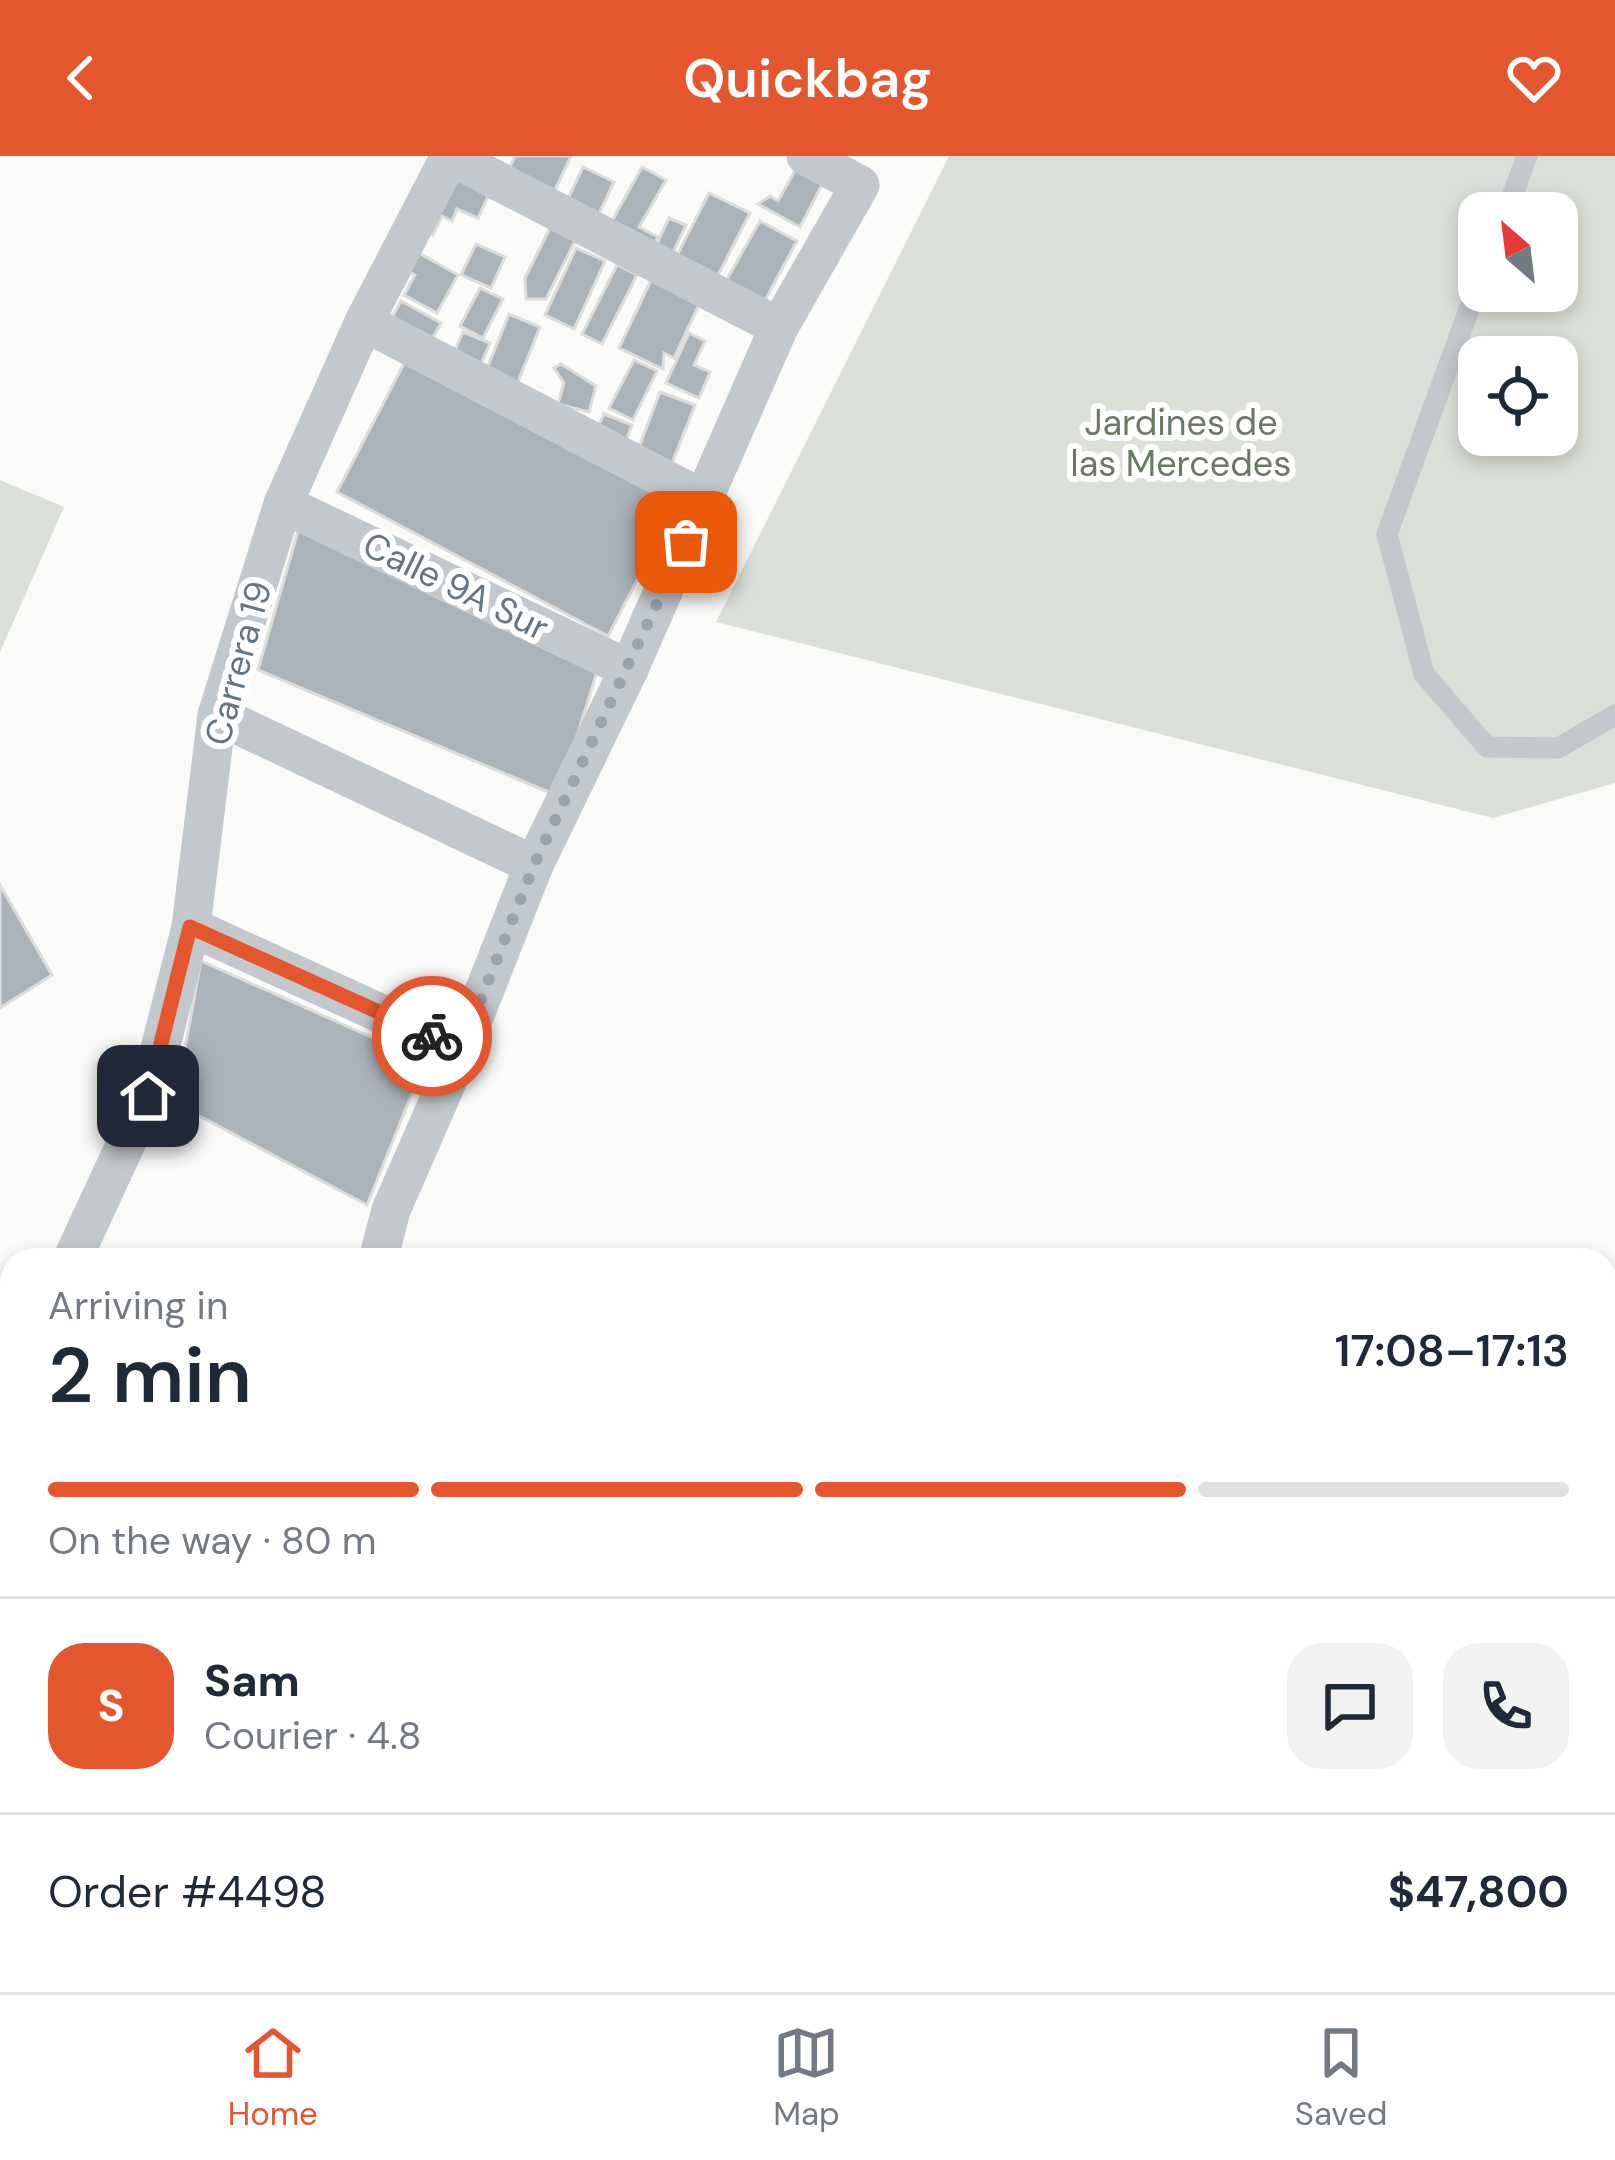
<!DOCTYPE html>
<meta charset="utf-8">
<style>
body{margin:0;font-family:"DM Sans",sans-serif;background:#f2f2f3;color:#1f2937;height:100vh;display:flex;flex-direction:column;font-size:45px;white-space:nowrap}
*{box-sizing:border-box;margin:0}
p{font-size:39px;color:#747a83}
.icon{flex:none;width:66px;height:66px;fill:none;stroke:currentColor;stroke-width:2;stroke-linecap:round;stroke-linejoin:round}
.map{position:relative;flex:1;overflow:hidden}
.sheet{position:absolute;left:0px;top:1092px;width:1617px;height:744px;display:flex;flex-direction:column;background:#fff;border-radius:36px 36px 0 0;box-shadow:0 6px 18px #0003}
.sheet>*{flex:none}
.needle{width:78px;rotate:332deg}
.controls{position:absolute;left:1458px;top:36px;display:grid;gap:24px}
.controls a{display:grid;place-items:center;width:120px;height:120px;border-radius:24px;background:#fff;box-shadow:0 6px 18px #0003;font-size:60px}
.pin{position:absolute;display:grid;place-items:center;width:102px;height:102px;color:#fff;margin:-51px;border-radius:24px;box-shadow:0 6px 18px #0006}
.courier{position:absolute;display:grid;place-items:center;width:120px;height:120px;margin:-60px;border:9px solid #e4572e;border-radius:50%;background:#fff;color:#222;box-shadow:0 3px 15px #0007}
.head em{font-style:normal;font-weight:600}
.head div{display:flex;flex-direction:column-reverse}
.head{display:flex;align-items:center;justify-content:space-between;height:204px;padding:0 48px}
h1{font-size:78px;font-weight:600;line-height:90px}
.bar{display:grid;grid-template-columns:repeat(4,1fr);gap:18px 12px;align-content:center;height:144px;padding:0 48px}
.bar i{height:15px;border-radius:9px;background:#e0e1e3}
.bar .active{background:#e4572e}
.bar p{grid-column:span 4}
.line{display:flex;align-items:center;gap:30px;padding:0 48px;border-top:3px solid #e0e1e3}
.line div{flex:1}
.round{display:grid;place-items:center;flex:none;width:126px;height:126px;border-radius:36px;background:#f2f2f3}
header{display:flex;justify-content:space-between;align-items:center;height:156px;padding:0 48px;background:#e4572e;color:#fff;font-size:54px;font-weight:600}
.tab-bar{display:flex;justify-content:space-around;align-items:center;height:168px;border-top:3px solid #e0e1e3;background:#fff;font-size:33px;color:#747a83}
.tab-bar a{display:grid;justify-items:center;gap:6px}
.tab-bar .active{color:#e4572e}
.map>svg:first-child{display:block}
.green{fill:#dadfd7;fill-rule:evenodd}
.building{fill:#aab3b9;stroke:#dcdcda;stroke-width:3}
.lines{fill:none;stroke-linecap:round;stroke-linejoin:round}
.lane{stroke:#c3c8cc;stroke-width:21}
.street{stroke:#c3c8cc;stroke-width:39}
.done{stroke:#99a4ac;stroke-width:12;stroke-dasharray:0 21.6}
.route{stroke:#e4572e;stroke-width:15}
.labels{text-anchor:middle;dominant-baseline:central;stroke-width:12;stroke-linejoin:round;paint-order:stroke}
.park-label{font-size:36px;fill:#687a64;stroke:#fff}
.street-label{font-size:36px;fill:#657683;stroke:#fff}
</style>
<header><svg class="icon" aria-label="back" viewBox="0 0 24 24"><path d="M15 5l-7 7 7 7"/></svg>Quickbag<svg class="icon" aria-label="heart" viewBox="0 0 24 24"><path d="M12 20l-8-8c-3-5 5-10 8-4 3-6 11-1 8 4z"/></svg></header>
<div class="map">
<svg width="1615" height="1836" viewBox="0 0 1615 1836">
<rect width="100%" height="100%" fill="#fafaf8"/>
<g class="green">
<path d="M949 0H1615V627L1493 662 716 466ZM1479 57H1557V135H1479ZM1479 201H1557V279H1479Z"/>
<polygon points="0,324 64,351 0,496"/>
</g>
<g class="building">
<polygon points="515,0 571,0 553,38 507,17"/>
<polygon points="583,11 614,26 596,64 565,49"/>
<polygon points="642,11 666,24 639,71 658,81 649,97 607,74"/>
<polygon points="797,11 824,25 800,71 758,48 770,40 778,45"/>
<polygon points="450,18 490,36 478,62 457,53 452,65 442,60 433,79 424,74"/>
<polygon points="709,37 750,57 716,123 675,103"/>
<polygon points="669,62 686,69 670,103 653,96"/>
<polygon points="760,65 797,85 764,146 726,125"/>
<polygon points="553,66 578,79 546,143 526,143 525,122"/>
<polygon points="476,88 505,101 491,132 461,119"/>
<polygon points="576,92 605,105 574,173 545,159"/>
<polygon points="417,96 458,119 437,157 404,139 415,119 407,114"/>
<polygon points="617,109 637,119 602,188 582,178"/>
<polygon points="653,120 702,142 674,202 664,197 663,213 619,192"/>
<polygon points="480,132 503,143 483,182 460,170"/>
<polygon points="401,145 441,167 428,190 388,169"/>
<polygon points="509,158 540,171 515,233 484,220"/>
<polygon points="463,176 490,187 476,219 449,208"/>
<polygon points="689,177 705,185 694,209 710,216 699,242 666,227"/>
<polygon points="409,198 679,344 608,480 337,336"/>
<polygon points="634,204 657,215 633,264 609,252"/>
<polygon points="561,208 596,230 589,256 558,248 564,227 554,212"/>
<polygon points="660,236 695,249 670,312 636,299"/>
<polygon points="604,258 632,269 622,294 593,282"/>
<polygon points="299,372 597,516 558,640 258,514"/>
<polygon points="0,729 52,819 0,852"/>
<polygon points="201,805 425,905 367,1049 175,947"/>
<polygon points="12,1243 12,1411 0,1406 0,1270"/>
<polygon points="0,1456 12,1460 12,1523 4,1543 8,1631 0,1629"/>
</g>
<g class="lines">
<g class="lane">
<polyline points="1506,57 1527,0"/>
<polyline points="1479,126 1387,378 1424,518 1487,591 1558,592 1615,559"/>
</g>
<g class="street">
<polyline points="364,166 705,344"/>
<polyline points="283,348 629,513"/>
<polyline points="217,559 534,709"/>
<polyline points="191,771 461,894"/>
<polyline points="72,1104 148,940 191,771 217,559 283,348 364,166 450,0 779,171"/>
<polyline points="378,1104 391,1054 461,894 534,709 629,513 779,171 860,29 806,0"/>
<polyline points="0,1234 12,1220"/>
<polyline points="0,1431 12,1436"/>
<polyline points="1605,1533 1615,1507"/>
<polyline points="0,1655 12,1656"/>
</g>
</g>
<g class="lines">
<polyline class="done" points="432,880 461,894 534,709 686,386"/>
<polyline class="route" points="148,940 190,771 432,880"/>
</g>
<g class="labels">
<g class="park-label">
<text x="1181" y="266">Jardines de<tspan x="1181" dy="41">las Mercedes</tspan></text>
</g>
<g class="street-label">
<text transform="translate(456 430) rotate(26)">Calle 9A Sur</text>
<text transform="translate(238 507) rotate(-75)">Carrera 19</text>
</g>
</g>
</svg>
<div class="controls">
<a><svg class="needle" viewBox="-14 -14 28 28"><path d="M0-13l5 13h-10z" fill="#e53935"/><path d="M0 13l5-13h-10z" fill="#747a83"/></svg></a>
<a><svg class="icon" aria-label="locate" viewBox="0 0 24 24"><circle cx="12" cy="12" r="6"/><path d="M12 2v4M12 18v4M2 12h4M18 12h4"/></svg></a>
</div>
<div class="pin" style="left:686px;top:386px;background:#ea580c"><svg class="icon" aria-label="bag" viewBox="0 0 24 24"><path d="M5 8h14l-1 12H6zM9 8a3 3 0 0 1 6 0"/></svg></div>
<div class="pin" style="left:148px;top:940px;background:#1f2937"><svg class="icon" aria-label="home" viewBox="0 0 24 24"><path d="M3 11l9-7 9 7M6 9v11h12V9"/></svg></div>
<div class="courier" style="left:432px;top:880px"><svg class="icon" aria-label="bike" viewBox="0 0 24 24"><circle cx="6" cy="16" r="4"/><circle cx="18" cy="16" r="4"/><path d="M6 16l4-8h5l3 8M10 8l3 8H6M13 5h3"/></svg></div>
<section class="sheet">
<div class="head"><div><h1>2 min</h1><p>Arriving in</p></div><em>17:08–17:13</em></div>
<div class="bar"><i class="active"></i><i class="active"></i><i class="active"></i><i></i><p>On the way · 80 m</p></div>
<div class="line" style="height:216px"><b class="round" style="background:#e4572e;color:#fff">S</b><div><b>Sam</b><p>Courier · 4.8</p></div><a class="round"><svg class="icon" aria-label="chat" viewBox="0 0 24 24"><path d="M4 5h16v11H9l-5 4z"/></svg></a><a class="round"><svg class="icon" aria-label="phone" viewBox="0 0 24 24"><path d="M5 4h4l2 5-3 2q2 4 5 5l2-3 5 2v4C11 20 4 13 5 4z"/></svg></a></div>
<div class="line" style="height:156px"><div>Order #4498</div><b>$47,800</b></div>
</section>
</div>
<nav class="tab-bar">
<a class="active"><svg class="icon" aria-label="home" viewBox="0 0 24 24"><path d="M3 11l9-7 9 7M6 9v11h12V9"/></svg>Home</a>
<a><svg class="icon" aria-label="map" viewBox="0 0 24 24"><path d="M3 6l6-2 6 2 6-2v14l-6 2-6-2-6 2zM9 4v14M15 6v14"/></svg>Map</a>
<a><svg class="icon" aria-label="saved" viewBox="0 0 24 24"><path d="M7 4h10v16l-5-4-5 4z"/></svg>Saved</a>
</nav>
